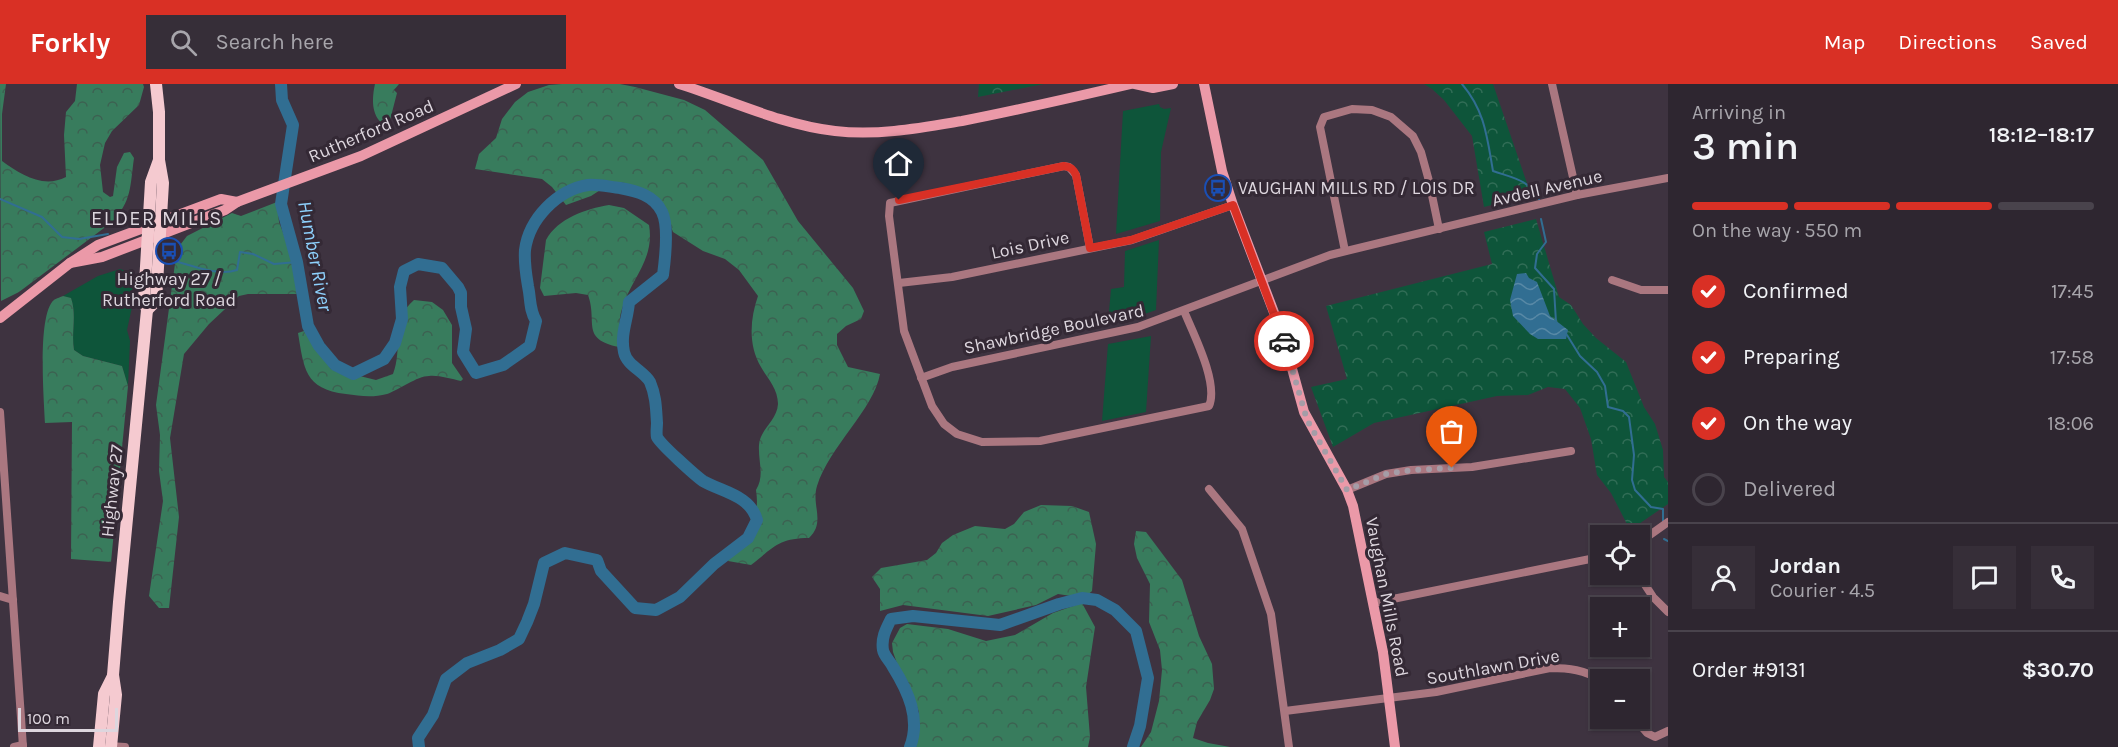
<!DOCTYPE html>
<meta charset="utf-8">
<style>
body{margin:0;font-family:Karla,sans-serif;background:#362e38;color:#f1f3f6;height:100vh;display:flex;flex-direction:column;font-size:22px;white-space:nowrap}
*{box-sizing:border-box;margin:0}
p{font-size:20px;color:#a7a5ab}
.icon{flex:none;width:33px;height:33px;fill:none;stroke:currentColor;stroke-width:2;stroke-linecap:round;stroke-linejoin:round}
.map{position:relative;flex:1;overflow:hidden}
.drawer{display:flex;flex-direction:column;background:#2e2630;width:450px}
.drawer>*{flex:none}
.tools{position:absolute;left:1590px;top:441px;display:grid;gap:12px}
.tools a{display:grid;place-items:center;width:60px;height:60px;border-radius:0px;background:#2e2630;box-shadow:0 2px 4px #0004,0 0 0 2px #49434c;font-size:30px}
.scale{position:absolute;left:18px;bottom:15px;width:100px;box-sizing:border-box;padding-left:6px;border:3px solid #ddd6de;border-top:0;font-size:16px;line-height:21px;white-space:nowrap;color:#ddd6de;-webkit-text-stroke:4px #342935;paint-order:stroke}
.pin{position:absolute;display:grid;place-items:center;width:51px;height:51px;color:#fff;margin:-62px -26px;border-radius:50% 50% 50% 0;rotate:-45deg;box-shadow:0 0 6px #0007}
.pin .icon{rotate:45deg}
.courier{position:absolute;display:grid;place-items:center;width:60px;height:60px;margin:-30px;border:4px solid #d93025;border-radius:50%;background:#fff;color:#222;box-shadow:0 2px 8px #0007}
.summary em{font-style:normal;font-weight:600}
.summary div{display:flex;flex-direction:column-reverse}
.summary{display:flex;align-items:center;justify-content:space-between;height:102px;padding:0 24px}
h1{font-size:39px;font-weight:600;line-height:45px}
.bar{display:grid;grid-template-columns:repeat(4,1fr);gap:9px 6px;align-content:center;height:72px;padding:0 24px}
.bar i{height:8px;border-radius:4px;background:#49434c}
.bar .on{background:#d93025}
.bar p{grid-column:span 4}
.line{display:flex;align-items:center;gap:15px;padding:0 24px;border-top:2px solid #49434c}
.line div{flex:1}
.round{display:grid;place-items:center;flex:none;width:63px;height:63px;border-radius:0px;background:#362e38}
ol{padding:0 24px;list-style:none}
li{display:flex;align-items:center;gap:18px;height:66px}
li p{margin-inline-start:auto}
li .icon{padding:6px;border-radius:50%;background:#d93025;color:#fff;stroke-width:4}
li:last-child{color:#a7a5ab}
li i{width:33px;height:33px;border:3px solid #49434c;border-radius:50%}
header{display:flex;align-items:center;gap:36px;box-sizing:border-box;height:84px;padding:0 30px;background:#d93025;color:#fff}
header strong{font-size:28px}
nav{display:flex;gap:33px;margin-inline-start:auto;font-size:21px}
.search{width:420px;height:54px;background:#362e38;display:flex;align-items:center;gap:15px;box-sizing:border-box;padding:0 21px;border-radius:0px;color:#a7a5ab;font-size:22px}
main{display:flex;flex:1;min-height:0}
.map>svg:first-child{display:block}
.green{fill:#0e553a}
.forest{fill:url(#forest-crowns)}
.park{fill:url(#park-crowns)}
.water{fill:url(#water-waves)}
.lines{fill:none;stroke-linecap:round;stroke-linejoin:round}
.stream{stroke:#316e92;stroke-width:2}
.river{stroke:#316e92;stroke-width:12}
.street{stroke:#aa7780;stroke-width:8}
.secondary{stroke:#eb99a8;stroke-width:10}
.primary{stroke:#f5cad0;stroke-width:12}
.done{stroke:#a59da7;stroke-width:6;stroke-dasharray:0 10.8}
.route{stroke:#d93025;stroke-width:8}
.labels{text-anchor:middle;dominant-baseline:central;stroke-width:6;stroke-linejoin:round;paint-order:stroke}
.street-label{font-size:18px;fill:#ddd6de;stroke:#342935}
.poi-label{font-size:18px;fill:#ddd6de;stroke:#342935;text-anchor:start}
.neighbourhood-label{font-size:20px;letter-spacing:1.5px;fill:#ddd6de;stroke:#342935}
.water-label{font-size:20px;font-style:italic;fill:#8ed1fd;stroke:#342935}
</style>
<header>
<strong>Forkly</strong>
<div class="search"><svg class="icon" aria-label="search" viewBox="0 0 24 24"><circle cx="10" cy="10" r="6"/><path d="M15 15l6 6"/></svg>Search here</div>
<nav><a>Map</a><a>Directions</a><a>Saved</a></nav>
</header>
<main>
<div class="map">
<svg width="1668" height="663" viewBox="0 0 1668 663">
<defs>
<pattern id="forest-crowns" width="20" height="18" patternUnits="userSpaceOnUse" patternTransform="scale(1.5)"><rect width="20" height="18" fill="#387c5d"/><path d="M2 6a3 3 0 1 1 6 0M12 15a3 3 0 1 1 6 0" fill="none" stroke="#3c6151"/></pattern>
<pattern id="park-crowns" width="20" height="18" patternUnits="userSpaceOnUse" patternTransform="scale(1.5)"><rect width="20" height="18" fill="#0e553a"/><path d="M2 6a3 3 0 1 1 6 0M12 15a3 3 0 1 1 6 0" fill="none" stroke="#316d56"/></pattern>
<pattern id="water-waves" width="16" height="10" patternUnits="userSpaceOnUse" patternTransform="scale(1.5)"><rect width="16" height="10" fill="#316e92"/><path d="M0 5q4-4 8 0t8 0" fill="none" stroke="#5889a6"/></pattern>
</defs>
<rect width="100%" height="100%" fill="#3e3340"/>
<g class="green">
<polygon points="1159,20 1160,23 1164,25 1171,24 1161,68 1160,137 1116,150 1123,27"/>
<polygon points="1159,156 1156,226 1139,232 1108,239 1111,205 1124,203 1125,167"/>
<path d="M120 185 133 189 132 223 127 246 130 257 128 302 122 282 83 272 74 266C71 248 77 231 71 214L63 212 98 192Z"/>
<polygon points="1151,252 1146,328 1102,337 1108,260"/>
</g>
<g class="forest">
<path d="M0 0H6L2 30V77C20 90 43 105 66 93L64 51 66 28 75 17 77 0H143L144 3 139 21 112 47 105 59 100 81 103 108 110 113 113 112 117 83 124 69 130 68 134 74C130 102 132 117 112 138L19 208 1 217Z"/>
<path d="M375 0H399L394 6 397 9 390 36 383 40C371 31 372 14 375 0Z"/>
<path d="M562 0H620L635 3 684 16 705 26 763 76 798 137 853 204 864 227 861 235 846 242 837 250V261L848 283 880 290C874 325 829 363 817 402 811 421 826 438 809 454 779 454 774 463 751 481L728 477C746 452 761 438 756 406 765 391 758 378 759 361 760 345 777 337 778 320 778 305 768 295 761 283 748 261 750 235 758 212L739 186 725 175 703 167 673 148 669 138 647 111 634 102 611 99 591 112 566 121 552 103 542 95 475 85 479 70 496 54 502 35 515 18 528 8 549 1Z"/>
<polygon points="277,118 279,138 295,180 299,210 248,210 239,212 209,240 184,270 170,354 179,433 169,524 159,524 149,512 163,417 159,387 160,351 156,321 177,165 187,152 232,129 241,132"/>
<path d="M609 121 624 124 649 141C655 176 631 194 622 225 618 236 620 251 619 263 580 255 598 238 588 211L576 209 544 212 540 204 546 156C558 134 586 125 609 121Z"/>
<path d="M63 212 71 214C77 231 71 248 74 266L83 272 122 282 128 302 111 478 71 475 72 338 45 339C44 316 37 230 54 216 55 215 63 212 63 212Z"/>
<path d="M414 216 432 218 443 226 452 241V279L463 295 461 297C451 295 439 291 429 292 417 292 399 306 387 310 372 314 360 312 346 310 304 305 304 284 298 249L310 245 317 266 331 285 376 296 393 290C403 265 391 235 414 216Z"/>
<polygon points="1041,421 1072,422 1089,428 1096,460 1092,507 1084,514 1058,510 1036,521 988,532 903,521 880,527 880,505 872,493 881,484 927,476 936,469 942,459 953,451 975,442 1005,445 1014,440 1024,428"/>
<polygon points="1136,447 1146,448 1182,496 1199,552 1212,580 1214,605 1210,616 1197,638 1193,654 1208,659 1230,663 1141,663 1151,648 1159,617 1162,586 1160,566 1149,538 1150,500 1137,474 1134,460"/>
<polygon points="1082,519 1095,543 1086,603 1090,653 1088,663 916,663 919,628 908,598 898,582 893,568 892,559 900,544 907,540 948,545 986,557 1015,551 1053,529"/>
</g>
<g class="park">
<polygon points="979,0 1044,0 978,13"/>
<polygon points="1424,0 1493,0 1531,111 1484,123 1472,52 1444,16 1432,5"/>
<polygon points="1536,135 1559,213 1571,221 1583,240 1596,254 1626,278 1644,323 1655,340 1663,366 1664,393 1668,398 1668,420 1630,446 1611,409 1597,391 1591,355 1580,324 1565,305 1548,303 1528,311 1497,312 1374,339 1333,363 1311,303 1347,295 1326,222 1492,180 1484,148"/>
</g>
<polygon class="water" points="1526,189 1529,194 1537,198 1550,232 1568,246 1566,255 1538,255 1530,250 1513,232 1510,216 1517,190"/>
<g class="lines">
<g class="stream">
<path d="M1462 0C1485 27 1487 53 1493 87 1513 94 1528 95 1539 115"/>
<polyline points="0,115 42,133 62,153 79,155 108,150"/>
<polyline points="1541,135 1546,158 1537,170 1535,184 1554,205 1556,238"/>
<path d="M178 178C196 183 219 192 237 186L240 168 253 170 274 180 297 178"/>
<polyline points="1567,251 1580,272 1597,288 1605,302 1608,323 1623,327 1629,333 1634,371 1632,396 1635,406 1651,423 1663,425 1663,437"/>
<polyline points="1664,455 1668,457"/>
</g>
<g class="river">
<path d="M281 0 282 16 293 41 281 120 297 178 308 242 319 262 335 281 353 290 384 275 395 259 402 235 400 203 404 187 418 180 442 184 458 203 461 209V223L466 245 463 268 476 289 503 281 530 262 536 237C529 225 531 216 528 202 526 190 524 179 525 166 529 135 557 106 588 101 598 100 610 103 620 104 636 107 654 111 662 128 669 142 665 176 663 191L629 218C628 235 620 250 624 268 627 282 644 287 650 298 656 312 656 324 657 339 657 343 656 349 657 353 660 360 696 392 703 397 722 408 750 411 757 436L748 454 714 480 680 513 656 526 635 524 601 487 597 476 565 469 544 479 534 520 527 538 519 555 500 566 467 579 446 595 433 631 418 654 419 663"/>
<path d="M910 663C921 635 908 607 893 583 890 577 884 572 883 566 881 554 886 545 891 535L913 532 1000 541 1059 520 1082 514 1097 516 1115 526 1136 547 1148 594 1140 642 1133 663"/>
</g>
<g class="street">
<polyline points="1552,0 1577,111"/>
<path d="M1090 164 1076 91 1069 83 1064 82 890 119 889 132 904 247 932 322 944 340 957 350 982 358 1040 357 1209 322C1219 299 1193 249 1184 227"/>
<polyline points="1345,167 1320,43 1324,33 1352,25 1372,26 1391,33 1413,52 1421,68 1429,97 1439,145"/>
<polyline points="1612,196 1641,206 1668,206"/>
<polyline points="899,199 952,193 1132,156 1233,121"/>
<polyline points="921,294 952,283 1138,243 1330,171 1577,111 1668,94"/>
<polyline points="0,328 23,663"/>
<polyline points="1209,405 1242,445 1271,530 1289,663"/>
<polyline points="1347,406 1386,390 1411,386 1472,383 1571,367"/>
<polyline points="1640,458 1668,438"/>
<polyline points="1638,490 1653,513 1668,528"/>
<polyline points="0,512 13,516"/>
<polyline points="1373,519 1600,473"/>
<path d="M1285 627 1436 608 1550 584C1569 584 1585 586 1600 596"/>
<polyline points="1634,634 1647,649 1655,653 1668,647"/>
<polyline points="109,662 125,663"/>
<polyline points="14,663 23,661"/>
</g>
<g class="secondary">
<path d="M679 0C730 16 782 41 835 47 878 52 920 44 962 37 1019 26 1075 13 1131 0"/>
<polyline points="1135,0 1153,4 1173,0"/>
<polyline points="1204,0 1222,87 1233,121 1283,252 1304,328 1347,406 1353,422 1383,568 1395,663"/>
<polyline points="70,179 102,173 225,126 237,118 361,72 516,0"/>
<polyline points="0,234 70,179 98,161 221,115 237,118"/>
</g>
<g class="primary">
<polyline points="147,226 156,217 163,99 159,76 159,28 156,0"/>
<polyline points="99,663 104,610 113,592"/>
<polyline points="111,663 116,611 113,591 119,518 147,226 144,216 151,98 159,76"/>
</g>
</g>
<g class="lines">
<polyline class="done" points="1284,257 1307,336 1347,406 1386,390 1412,386 1452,384"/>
<path class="route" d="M899 116 1064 82C1071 83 1073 85 1076 91L1090 164 1131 156 1233 121 1284 257"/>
</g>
<defs>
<symbol id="bus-ring" viewBox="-11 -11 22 22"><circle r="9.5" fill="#342935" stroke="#1a4fb4" stroke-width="1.5"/><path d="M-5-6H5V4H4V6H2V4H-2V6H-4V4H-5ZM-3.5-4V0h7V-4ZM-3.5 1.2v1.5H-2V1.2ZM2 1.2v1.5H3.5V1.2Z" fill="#1a4fb4"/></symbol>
</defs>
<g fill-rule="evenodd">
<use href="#bus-ring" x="1203" y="89" width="30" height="30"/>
<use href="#bus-ring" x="154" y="152" width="30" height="30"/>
</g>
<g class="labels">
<g class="street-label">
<text transform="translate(371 47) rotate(-23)">Rutherford Road</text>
<text transform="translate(1547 104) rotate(-13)">Avdell Avenue</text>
<text transform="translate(1030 161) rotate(-12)">Lois Drive</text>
<text transform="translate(1054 245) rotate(-12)">Shawbridge Boulevard</text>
<text transform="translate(112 407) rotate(-84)">Highway 27</text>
<text transform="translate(1387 513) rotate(79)">Vaughan Mills Road</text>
<text transform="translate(1493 583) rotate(-10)">Southlawn Drive</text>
</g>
<g class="poi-label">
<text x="1238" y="104">VAUGHAN MILLS RD / LOIS DR</text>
<text x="169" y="195" text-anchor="middle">Highway 27 /<tspan x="169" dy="21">Rutherford Road</tspan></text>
</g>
<g class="neighbourhood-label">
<text x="157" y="134">ELDER MILLS</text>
</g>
<g class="water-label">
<text transform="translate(315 172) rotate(79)">Humber River</text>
</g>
</g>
</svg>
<div class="tools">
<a><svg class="icon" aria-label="locate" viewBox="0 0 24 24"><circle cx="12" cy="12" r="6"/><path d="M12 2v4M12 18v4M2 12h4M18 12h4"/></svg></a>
<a>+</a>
<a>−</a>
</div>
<div class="scale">100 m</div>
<div class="pin" style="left:1452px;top:384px;background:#ea580c"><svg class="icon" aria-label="bag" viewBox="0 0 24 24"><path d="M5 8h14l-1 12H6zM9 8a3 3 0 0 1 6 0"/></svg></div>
<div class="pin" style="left:899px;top:116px;background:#1f2937"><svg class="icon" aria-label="home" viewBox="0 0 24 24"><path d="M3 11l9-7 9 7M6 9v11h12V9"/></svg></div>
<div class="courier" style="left:1284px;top:257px"><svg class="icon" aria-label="car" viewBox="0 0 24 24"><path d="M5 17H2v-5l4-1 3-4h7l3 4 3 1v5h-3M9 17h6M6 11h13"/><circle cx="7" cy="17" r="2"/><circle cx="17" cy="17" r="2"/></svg></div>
</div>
<section class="drawer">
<div class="summary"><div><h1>3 min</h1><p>Arriving in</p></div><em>18:12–18:17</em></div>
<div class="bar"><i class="on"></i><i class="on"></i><i class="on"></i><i></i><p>On the way · 550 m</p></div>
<ol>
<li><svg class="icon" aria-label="check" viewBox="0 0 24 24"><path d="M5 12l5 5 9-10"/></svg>Confirmed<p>17:45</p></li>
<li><svg class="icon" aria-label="check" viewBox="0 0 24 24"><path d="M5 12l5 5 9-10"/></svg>Preparing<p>17:58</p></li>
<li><svg class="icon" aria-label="check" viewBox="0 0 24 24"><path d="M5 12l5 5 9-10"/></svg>On the way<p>18:06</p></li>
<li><i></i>Delivered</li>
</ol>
<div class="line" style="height:108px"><a class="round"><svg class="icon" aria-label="person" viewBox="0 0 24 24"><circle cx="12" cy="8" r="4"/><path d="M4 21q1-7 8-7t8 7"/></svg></a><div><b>Jordan</b><p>Courier · 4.5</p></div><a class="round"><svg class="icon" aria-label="chat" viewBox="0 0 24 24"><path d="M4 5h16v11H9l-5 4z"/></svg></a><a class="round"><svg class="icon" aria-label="phone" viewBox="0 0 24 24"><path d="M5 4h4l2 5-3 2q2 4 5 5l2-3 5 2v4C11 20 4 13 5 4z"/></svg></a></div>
<div class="line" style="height:78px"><div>Order #9131</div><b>$30.70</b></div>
</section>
</main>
